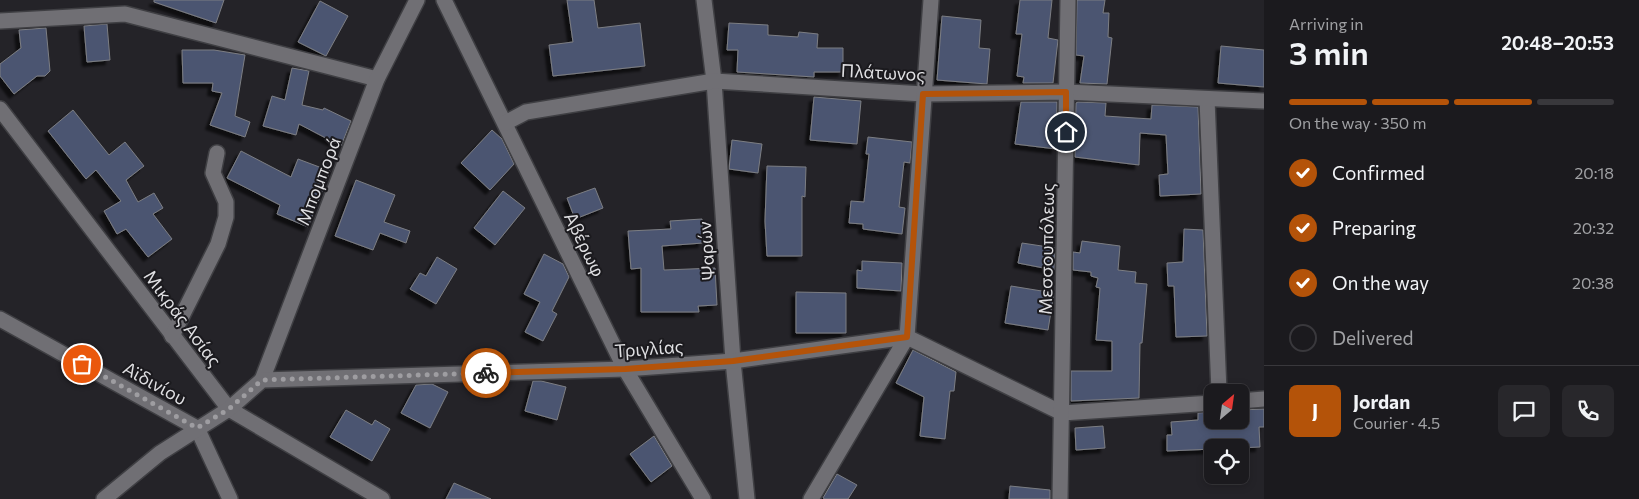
<!DOCTYPE html>
<meta charset="utf-8">
<style>
body{margin:0;font-family:Commissioner,sans-serif;background:#28272b;color:#f1f3f6;height:100vh;display:flex;flex-direction:column;font-size:19px;white-space:nowrap}
*{box-sizing:border-box;margin:0}
p{font-size:16px;color:#a0a1a4}
.icon{flex:none;width:28px;height:28px;fill:none;stroke:currentColor;stroke-width:2;stroke-linecap:round;stroke-linejoin:round}
.map{position:relative;flex:1;overflow:hidden}
.drawer{display:flex;flex-direction:column;background:#1b1a1e;width:375px}
.drawer>*{flex:none}
.needle{width:32px;rotate:29deg}
.fabs{position:absolute;left:1204px;top:384px;display:grid;gap:10px}
.fabs a{display:grid;place-items:center;width:45px;height:45px;border-radius:8px;background:#1b1a1e;box-shadow:0 2px 8px #0003,0 0 0 1px #39383c;font-size:25px}
.pin{position:absolute;display:grid;place-items:center;width:42px;height:42px;color:#fff;margin:-21px;border:2px solid #fff;border-radius:50%;box-shadow:0 1px 5px #0007}
.courier{position:absolute;display:grid;place-items:center;width:50px;height:50px;margin:-25px;border:4px solid #b45309;border-radius:50%;background:#fff;color:#222;box-shadow:0 1px 6px #0007}
.summary em{font-style:normal;font-weight:600}
.summary div{display:flex;flex-direction:column-reverse}
.summary{display:flex;align-items:center;justify-content:space-between;height:85px;padding:0 25px}
h1{font-size:32px;font-weight:600;line-height:38px}
.bar{display:grid;grid-template-columns:repeat(4,1fr);gap:8px 5px;align-content:center;height:60px;padding:0 25px}
.bar i{height:6px;border-radius:4px;background:#39383c}
.bar .on{background:#b45309}
.bar p{grid-column:span 4}
.line{display:flex;align-items:center;gap:12px;padding:0 25px;border-top:1px solid #39383c}
.line div{flex:1}
.round{display:grid;place-items:center;flex:none;width:52px;height:52px;border-radius:8px;background:#28272b}
ol{padding:0 25px;list-style:none}
li{display:flex;align-items:center;gap:15px;height:55px}
li p{margin-inline-start:auto}
li .icon{padding:5px;border-radius:50%;background:#b45309;color:#fff;stroke-width:4}
li:last-child{color:#a0a1a4}
li i{width:28px;height:28px;border:2px solid #39383c;border-radius:50%}
main{display:flex;flex:1;min-height:0}
.map>svg:first-child{display:block}
.building{fill:#4c5571;stroke:#7c7e83;filter:url(#shadow)}
.lines{fill:none;stroke-linecap:round;stroke-linejoin:round}
.minor-casing{stroke:#3f3f43;stroke-width:18}
.minor{stroke:#706f74;stroke-width:15}
.done{stroke:#9e9da1;stroke-width:5;stroke-dasharray:0 9}
.route{stroke:#b45309;stroke-width:6}
.labels{text-anchor:middle;dominant-baseline:central;stroke-width:4;stroke-linejoin:round;paint-order:stroke}
.street-label{font-size:18px;fill:#dfdfe2;stroke:#1b1a1e}
</style>
<main>
<div class="map">
<svg width="1264" height="499" viewBox="0 0 1264 499">
<defs>
<filter id="shadow"><feDropShadow dx="-4.5" dy="4.5" stdDeviation="1" flood-color="#0009"/></filter>
</defs>
<rect width="100%" height="100%" fill="#242328"/>
<g class="building">
<polygon points="154,0 224,0 216,23 154,2"/>
<polygon points="567,0 594,0 598,28 640,23 645,66 553,76 549,45 573,42"/>
<polygon points="1020,0 1052,0 1048,38 1058,40 1053,83 1023,83 1024,77 1017,76 1022,34 1016,34"/>
<polygon points="1077,0 1105,0 1103,13 1109,13 1108,37 1112,38 1107,84 1080,83 1084,56 1076,55"/>
<polygon points="320,1 348,16 326,56 298,42"/>
<polygon points="942,16 981,20 979,48 990,49 987,84 937,80"/>
<polygon points="729,23 768,25 768,35 798,37 799,32 818,34 817,48 843,48 843,72 814,72 814,77 737,72 738,50 727,50"/>
<polygon points="107,24 110,60 87,62 84,26"/>
<polygon points="46,28 50,71 45,76 37,76 14,94 0,76 0,64 21,48 19,30"/>
<polygon points="1221,46 1264,50 1264,87 1218,83"/>
<polygon points="182,50 214,50 245,55 235,116 250,122 245,137 210,125 222,93 212,91 213,83 183,83"/>
<polygon points="292,68 309,71 302,105 323,110 324,108 351,121 341,146 299,124 296,135 263,126 272,96 285,100"/>
<polygon points="814,97 861,101 857,144 810,140"/>
<polygon points="1021,102 1057,102 1056,149 1015,144"/>
<polygon points="1078,102 1106,103 1105,116 1151,119 1152,105 1198,107 1201,194 1160,196 1159,175 1168,174 1166,135 1140,133 1139,165 1075,157 1076,103"/>
<polygon points="73,110 109,155 125,142 144,166 126,180 138,202 154,193 163,208 153,214 172,239 148,257 126,229 117,234 104,211 121,201 96,170 86,179 48,131"/>
<polygon points="492,130 502,139 514,164 490,190 461,163"/>
<polygon points="868,137 912,142 910,163 904,162 899,207 905,208 902,234 863,229 863,224 849,223 851,201 864,202 869,154 866,154"/>
<polygon points="732,140 762,144 758,173 729,169"/>
<polygon points="241,151 291,177 298,159 330,171 308,227 277,214 280,205 227,178"/>
<polygon points="767,166 806,167 805,197 802,196 802,256 767,256 765,221"/>
<polygon points="356,180 395,195 384,222 410,231 406,243 380,233 373,250 335,236"/>
<polygon points="595,188 603,208 575,219 567,198"/>
<polygon points="503,191 525,208 495,245 474,228"/>
<polygon points="702,219 703,243 662,246 664,270 715,268 717,305 698,306 699,312 641,312 641,268 631,269 628,231 671,229 670,221"/>
<polygon points="1184,229 1203,230 1207,336 1176,337 1174,286 1168,286 1167,263 1183,262"/>
<polygon points="1082,241 1120,246 1118,270 1136,272 1135,283 1147,284 1142,343 1140,343 1139,398 1071,401 1071,371 1112,371 1112,341 1096,340 1100,288 1096,287 1098,278 1091,276 1091,272 1073,270 1073,252 1080,253"/>
<polygon points="1022,243 1055,248 1054,270 1018,263"/>
<polygon points="544,254 563,264 569,277 552,311 557,314 543,341 525,332 540,302 524,294"/>
<polygon points="437,257 457,269 436,304 410,289 420,273 426,276"/>
<polygon points="862,261 902,263 901,291 857,288 857,270 862,271"/>
<polygon points="1011,286 1054,293 1048,330 1005,323"/>
<polygon points="796,292 846,293 846,333 796,333"/>
<polygon points="913,350 956,372 954,391 950,391 945,439 920,436 924,397 896,383"/>
<polygon points="533,381 541,381 566,387 557,420 525,411"/>
<polygon points="432,384 448,392 430,428 401,413 416,385"/>
<polygon points="1264,409 1264,427 1259,427 1260,447 1167,451 1167,435 1172,435 1171,422 1198,420 1198,413 1212,412 1212,420 1240,420 1240,410"/>
<polygon points="346,410 372,425 375,420 390,429 372,461 330,437"/>
<polygon points="1103,426 1105,448 1076,450 1075,428"/>
<polygon points="654,436 672,466 651,482 630,454"/>
<polygon points="837,474 857,485 848,499 825,499 823,498"/>
<polygon points="454,483 491,499 446,499"/>
<polygon points="1010,486 1050,490 1050,499 1009,499"/>
</g>
<g class="lines">
<defs>
<g id="minor">
<polyline points="444,0 625,369 703,499"/>
<polyline points="704,0 714,81 733,361 747,499"/>
<polyline points="0,21 125,14 377,79"/>
<polyline points="1207,99 1219,392"/>
<polyline points="0,109 229,409 382,499"/>
<polyline points="505,123 526,112 714,81 923,94 1066,92 1264,101"/>
<polyline points="0,319 197,428 230,499"/>
<polyline points="172,336 218,244 226,217 226,202 213,173 217,153"/>
<polyline points="262,380 377,79 417,0"/>
<polyline points="1240,401 1264,399"/>
<polyline points="104,499 160,453 229,409 262,380 625,369 733,361 907,337 1062,413 1212,403"/>
<polyline points="811,499 907,337 931,0"/>
<polyline points="1060,499 1068,0"/>
</g>
</defs>
<use href="#minor" class="minor-casing"/>
<use href="#minor" class="minor"/>
</g>
<g class="lines">
<polyline class="done" points="82,364 197,428 229,409 262,380 486,373"/>
<polyline class="route" points="486,373 625,369 733,361 907,337 923,94 1066,92 1066,132"/>
</g>
<g class="labels">
<g class="street-label">
<text transform="translate(883 72) rotate(3)">Πλάτωνος</text>
<text transform="translate(318 181) rotate(-69)">Μπομπορά</text>
<text transform="translate(585 244) rotate(64)">Αβέρωφ</text>
<text transform="translate(1046 249) rotate(-89)">Μεσσουπόλεως</text>
<text transform="translate(706 251) rotate(-94)">Ψαρών</text>
<text transform="translate(183 318) rotate(53)">Μικράς Ασίας</text>
<text transform="translate(649 348) rotate(-4)">Τριγλίας</text>
<text transform="translate(155 383) rotate(29)">Αϊδινίου</text>
</g>
</g>
</svg>
<div class="fabs">
<a><svg class="needle" viewBox="-14 -14 28 28"><path d="M0-13l5 13h-10z" fill="#e53935"/><path d="M0 13l5-13h-10z" fill="#a0a1a4"/></svg></a>
<a><svg class="icon" aria-label="locate" viewBox="0 0 24 24"><circle cx="12" cy="12" r="6"/><path d="M12 2v4M12 18v4M2 12h4M18 12h4"/></svg></a>
</div>
<div class="pin" style="left:82px;top:364px;background:#ea580c"><svg class="icon" aria-label="bag" viewBox="0 0 24 24"><path d="M5 8h14l-1 12H6zM9 8a3 3 0 0 1 6 0"/></svg></div>
<div class="pin" style="left:1066px;top:132px;background:#1f2937"><svg class="icon" aria-label="home" viewBox="0 0 24 24"><path d="M3 11l9-7 9 7M6 9v11h12V9"/></svg></div>
<div class="courier" style="left:486px;top:373px"><svg class="icon" aria-label="bike" viewBox="0 0 24 24"><circle cx="6" cy="16" r="4"/><circle cx="18" cy="16" r="4"/><path d="M6 16l4-8h5l3 8M10 8l3 8H6M13 5h3"/></svg></div>
</div>
<section class="drawer">
<div class="summary"><div><h1>3 min</h1><p>Arriving in</p></div><em>20:48–20:53</em></div>
<div class="bar"><i class="on"></i><i class="on"></i><i class="on"></i><i></i><p>On the way · 350 m</p></div>
<ol>
<li><svg class="icon" aria-label="check" viewBox="0 0 24 24"><path d="M5 12l5 5 9-10"/></svg>Confirmed<p>20:18</p></li>
<li><svg class="icon" aria-label="check" viewBox="0 0 24 24"><path d="M5 12l5 5 9-10"/></svg>Preparing<p>20:32</p></li>
<li><svg class="icon" aria-label="check" viewBox="0 0 24 24"><path d="M5 12l5 5 9-10"/></svg>On the way<p>20:38</p></li>
<li><i></i>Delivered</li>
</ol>
<div class="line" style="height:90px"><b class="round" style="background:#b45309;color:#fff">J</b><div><b>Jordan</b><p>Courier · 4.5</p></div><a class="round"><svg class="icon" aria-label="chat" viewBox="0 0 24 24"><path d="M4 5h16v11H9l-5 4z"/></svg></a><a class="round"><svg class="icon" aria-label="phone" viewBox="0 0 24 24"><path d="M5 4h4l2 5-3 2q2 4 5 5l2-3 5 2v4C11 20 4 13 5 4z"/></svg></a></div>
</section>
</main>
